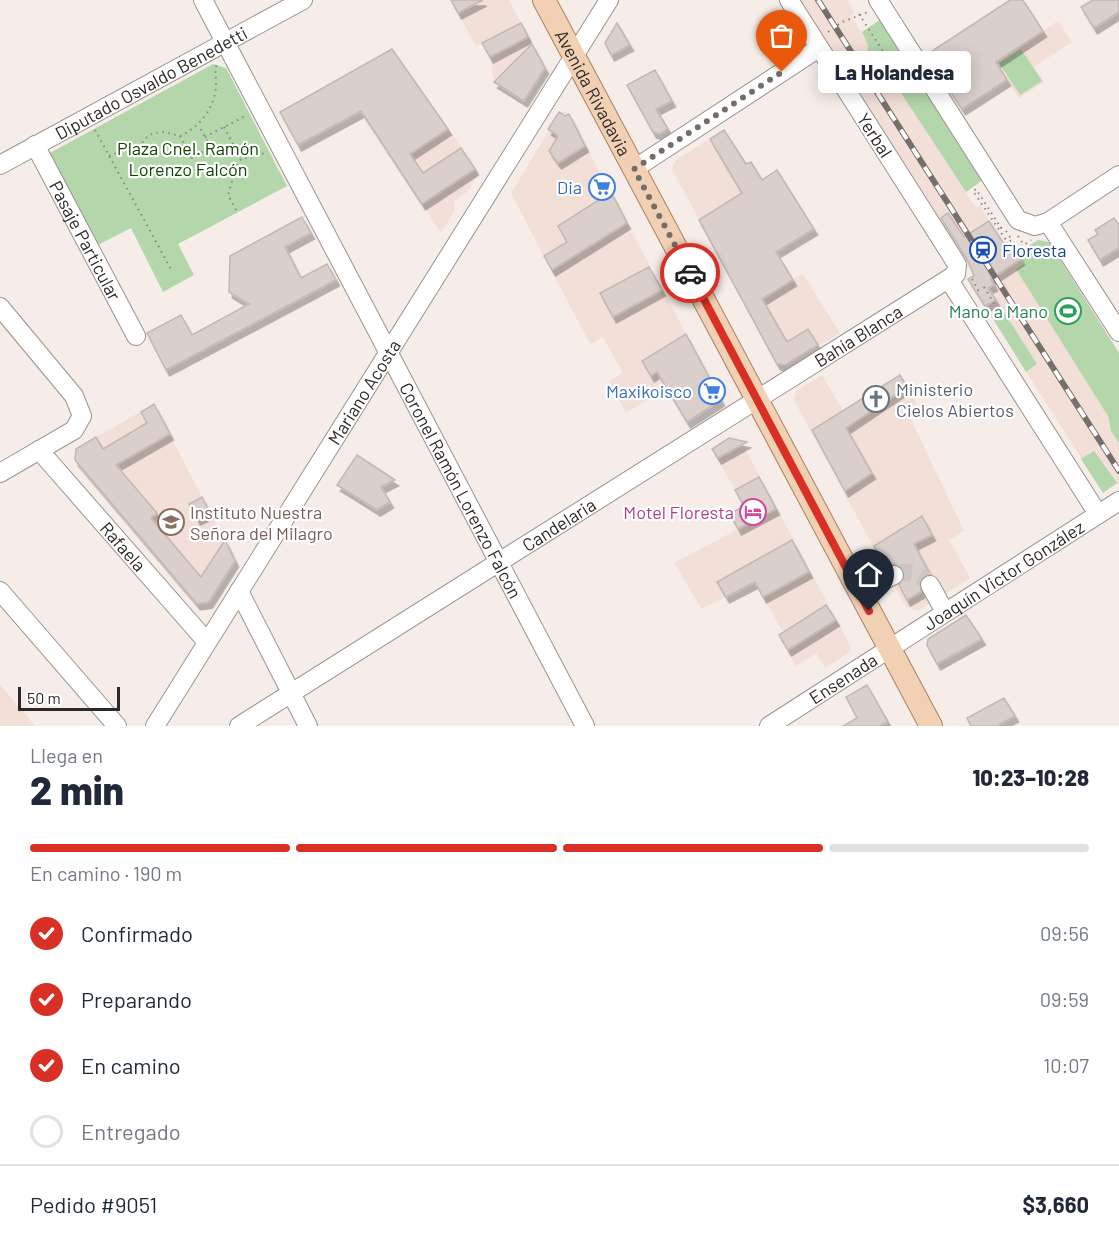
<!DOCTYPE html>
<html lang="es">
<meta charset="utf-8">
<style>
body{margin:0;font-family:Barlow,sans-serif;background:#f2f2f3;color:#1f2937;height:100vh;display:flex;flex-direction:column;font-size:22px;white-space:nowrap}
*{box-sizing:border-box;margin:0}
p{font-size:20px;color:#747a83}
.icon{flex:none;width:33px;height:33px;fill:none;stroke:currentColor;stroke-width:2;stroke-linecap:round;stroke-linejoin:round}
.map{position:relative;height:726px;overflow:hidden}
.details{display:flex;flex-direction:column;background:#fff;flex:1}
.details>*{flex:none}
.scale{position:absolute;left:18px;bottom:15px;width:102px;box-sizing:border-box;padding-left:6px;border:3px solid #2d2927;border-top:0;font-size:16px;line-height:21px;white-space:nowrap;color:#2d2927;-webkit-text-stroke:4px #fff;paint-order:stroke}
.pin{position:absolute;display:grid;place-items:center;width:51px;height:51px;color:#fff;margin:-62px -26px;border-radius:50% 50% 50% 0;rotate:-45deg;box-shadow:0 0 6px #0007}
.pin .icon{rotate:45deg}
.courier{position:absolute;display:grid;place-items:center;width:60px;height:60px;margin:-30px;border:4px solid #d93025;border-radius:50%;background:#fff;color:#222;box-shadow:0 2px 8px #0007}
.bubble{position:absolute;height:42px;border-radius:6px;background:#fff;box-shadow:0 3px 15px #0003;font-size:20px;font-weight:800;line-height:42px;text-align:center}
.summary em{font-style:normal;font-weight:800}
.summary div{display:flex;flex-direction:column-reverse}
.summary{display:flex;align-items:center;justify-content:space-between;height:102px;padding:0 30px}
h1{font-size:39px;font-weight:800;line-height:45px}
.bar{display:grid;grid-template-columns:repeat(4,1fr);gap:9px 6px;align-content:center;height:72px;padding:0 30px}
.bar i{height:8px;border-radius:4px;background:#e0e1e3}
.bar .active{background:#d93025}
.bar p{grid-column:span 4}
.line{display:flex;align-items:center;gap:15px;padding:0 30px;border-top:2px solid #e0e1e3}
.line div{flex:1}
ol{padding:0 30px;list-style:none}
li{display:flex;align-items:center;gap:18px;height:66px}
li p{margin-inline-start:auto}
li .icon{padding:6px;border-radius:50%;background:#d93025;color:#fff;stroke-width:4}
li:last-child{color:#747a83}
li i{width:33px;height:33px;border:3px solid #e0e1e3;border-radius:50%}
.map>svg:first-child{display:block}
.built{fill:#f2dfd7}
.green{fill:#b3d6ab}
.building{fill:#dacfcb;stroke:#c2b8b4;stroke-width:1.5;filter:url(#shadow)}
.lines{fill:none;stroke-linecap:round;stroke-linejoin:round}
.minor-tunnel{stroke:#cfc6c1;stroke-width:18;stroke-dasharray:18 9;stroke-linecap:butt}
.minor-casing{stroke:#9c928e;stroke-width:20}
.major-casing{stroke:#a78162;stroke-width:24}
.path{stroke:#8c8582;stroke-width:2;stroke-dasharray:1.5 4.5;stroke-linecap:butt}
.minor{stroke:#fff;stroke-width:18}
.major{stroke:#f1d0b3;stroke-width:22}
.rail-casing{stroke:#76706d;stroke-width:6}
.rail{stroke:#fff;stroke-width:4;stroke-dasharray:11;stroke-linecap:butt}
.done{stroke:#746e6b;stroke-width:6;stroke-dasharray:0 10.8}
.route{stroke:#d93025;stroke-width:8}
.labels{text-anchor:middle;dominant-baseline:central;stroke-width:4.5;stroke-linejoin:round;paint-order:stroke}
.street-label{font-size:18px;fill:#2d2927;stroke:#fff}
.park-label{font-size:18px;fill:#0d4500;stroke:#fff}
.shop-label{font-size:18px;fill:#366cbe;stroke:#fff;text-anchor:end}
.transit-label{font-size:18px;fill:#164399;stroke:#fff;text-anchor:start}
.leisure-label{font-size:18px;fill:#27864d;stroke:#fff;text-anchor:end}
.worship-label{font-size:18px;fill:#5b616d;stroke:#fff;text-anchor:start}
.education-label{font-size:18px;fill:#785e54;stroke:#fff;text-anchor:start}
.hotel-label{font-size:18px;fill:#b23c85;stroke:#fff;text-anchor:end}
</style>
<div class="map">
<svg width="1119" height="726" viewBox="0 0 1119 726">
<defs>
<filter id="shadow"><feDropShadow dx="3.5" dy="6" stdDeviation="0" flood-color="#0004"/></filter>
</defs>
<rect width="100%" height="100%" fill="#f7ede8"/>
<g class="built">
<polygon points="451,0 509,0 545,69 524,101 494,82 490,57 483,43 476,46"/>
<polygon points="798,0 847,0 854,12 851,15 867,41 870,54 880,61 976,208 980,206 1009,252 1015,249 1108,415 1111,431 1119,443 1119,486 1117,484 1103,492 970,284 968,279 973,274"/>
<polygon points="1010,0 1023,0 1043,31 1058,21 1072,42 1034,67 1044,82 1019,98 1007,80 962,109 926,55"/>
<polygon points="414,79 479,172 467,192 455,200 454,212 441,233 361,111"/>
<polygon points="561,111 568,113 720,397 718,402 688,422 667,387 626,413 609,381 623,373 603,337 590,344 511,193"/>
<polygon points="724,130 746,164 751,162 762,180 777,170 814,229 772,255 793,279 803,274 840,333 784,367 777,366 672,169 676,160"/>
<polygon points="822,375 843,411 900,375 917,404 907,411 964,531 949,540 970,578 918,611 906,607 794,400 796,391"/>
<polygon points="154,404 235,561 209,602 197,604 75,460 76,449"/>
<polygon points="730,438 741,441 851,647 850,652 825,668 816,653 796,666 779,635 783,632 755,582 702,609 674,563 738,529 730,514 744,506 712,449"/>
<polygon points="0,685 35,726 0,726"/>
</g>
<g class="green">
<polygon points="881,19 984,179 966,192 880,61 867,55 868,45 862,32"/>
<polygon points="1021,49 1042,81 1020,95 999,63"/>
<polygon points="213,64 226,68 287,186 178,244 194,275 163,292 131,228 96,246 50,153"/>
<polygon points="1038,240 1049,242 1119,353 1119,443 1111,431 1108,416 1016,269 1024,264 1018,253"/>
<polygon points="1004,312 1037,364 1026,372 994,320"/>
<polygon points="1094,451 1117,483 1103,493 1081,459"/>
</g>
<g class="building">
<polygon points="451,0 483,0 458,13"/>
<polygon points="1010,0 1023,0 1043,31 996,62 1007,80 962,109 926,55"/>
<polygon points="1093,0 1119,0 1119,12 1094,28 1081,7"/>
<polygon points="521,23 528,37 490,57 482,43"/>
<polygon points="617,23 630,45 611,55 605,43"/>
<polygon points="532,44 545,68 524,101 494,82"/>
<polygon points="392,49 448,129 410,154 423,173 461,148 475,169 422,204 361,111 298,145 280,112"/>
<polygon points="655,70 672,101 656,109 668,129 660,134 653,132 627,85"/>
<polygon points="559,112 565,116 569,114 585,146 558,163 549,151 558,136 548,129"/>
<polygon points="724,130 746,164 751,162 762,180 777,170 814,229 776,252 793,280 762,299 787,342 808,329 818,345 785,365 777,364 699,220 742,193 710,139"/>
<polygon points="611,192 627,223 552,270 544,256 567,242 558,226"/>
<polygon points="948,213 964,237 989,221 1006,247 1015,249 1021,259 991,279 994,285 988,288 996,300 985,306 968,279 974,276 967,259 941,218"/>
<polygon points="302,217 311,233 285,247 301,278 327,264 336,280 166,370 147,333 181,315 192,335 249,304 229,292 230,256"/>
<polygon points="1114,218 1119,225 1119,248 1100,260 1088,240 1098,234 1095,230"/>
<polygon points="649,267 662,290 613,317 600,293"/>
<polygon points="686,334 721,400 687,422 657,372 651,376 642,361"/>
<polygon points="900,375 907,387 846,428 872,473 845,491 812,430"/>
<polygon points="154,404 170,434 116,465 157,513 151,518 201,577 225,540 235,561 209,602 197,604 75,460 76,449 96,437 103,449 147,423 141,412"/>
<polygon points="729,438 747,442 718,458 712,449"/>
<polygon points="357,455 395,480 381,487 390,502 377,510 337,485"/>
<polygon points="759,477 776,509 738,529 730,514 744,506 735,490"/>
<polygon points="202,497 210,513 197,519 189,504"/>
<polygon points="922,516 932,535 914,544 930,574 920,580 921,592 907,600 899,585 905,576 904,569 895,564 889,565 886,560 882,562 874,546"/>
<polygon points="792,540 809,572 763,597 755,582 726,597 717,582"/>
<polygon points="826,605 836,620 788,650 779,635"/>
<polygon points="966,615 982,639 937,664 927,645 928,639"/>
<polygon points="867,685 888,722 880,726 843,726 857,718 846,697"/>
<polygon points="1004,698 1015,716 997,726 971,726 967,718"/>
</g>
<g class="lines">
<path class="minor-tunnel" d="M894 575C910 570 919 572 930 585"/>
<defs>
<g id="minor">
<path id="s1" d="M203 0 585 726"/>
<polyline points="878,0 1018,220 1035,226 1048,222 1119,175"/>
<path id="s2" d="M35 145 136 336"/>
<path id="s3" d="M0 165 303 0"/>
<polyline points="634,169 819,48"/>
<polyline points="1048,222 1119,332"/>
<polyline points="949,280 1098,514"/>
<polyline points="0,307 74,396 82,416 74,430 0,473"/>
<path id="s4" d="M39 450 207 642"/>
<polyline points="930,585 945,612"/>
<polyline points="0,591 117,726"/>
<polyline points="239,591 308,726"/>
<polyline points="859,593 894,575"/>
<path id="s5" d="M155 726 609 0"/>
<path id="s6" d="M239 726 956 274 957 265 953 258 789 0"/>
<path id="s7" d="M769 726 1119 501"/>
</g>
<g id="major">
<path id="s8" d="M544 0 931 726"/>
</g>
</defs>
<use href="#minor" class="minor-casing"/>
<use href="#major" class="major-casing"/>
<g class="path">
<polyline points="859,14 884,53 902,68"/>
<polyline points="828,32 842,22 868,12"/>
<polyline points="224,127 241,159"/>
<polyline points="95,130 172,271"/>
<polyline points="180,136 192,158 211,147 199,126"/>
<polyline points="205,137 247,115"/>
<path d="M109 156 141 144 149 135 155 133 164 132 180 136C200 127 216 107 216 83 216 76 214 71 217 64"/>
<polyline points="236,210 228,195 237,164 242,158 256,157 266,152"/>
<polyline points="1006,231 1012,240 1008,242"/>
<polyline points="1018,236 1024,245"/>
<polyline points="1001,246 1008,243 973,191 976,189 1001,228 1002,225"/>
<polyline points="1016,251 1031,240"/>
<polyline points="972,279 978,290 983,287"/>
<polyline points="984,287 995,305 997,303"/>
</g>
<use href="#minor" class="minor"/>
<use href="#major" class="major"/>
<defs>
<polyline id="rail" points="818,0 1119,471"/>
</defs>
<use href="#rail" class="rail-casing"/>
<use href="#rail" class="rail"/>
</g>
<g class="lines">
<polyline class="done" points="690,273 634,169 782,72"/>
<polyline class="route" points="690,273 869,611"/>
</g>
<defs>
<symbol id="supermarket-ring" viewBox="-11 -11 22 22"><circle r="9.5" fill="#fff" stroke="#3f7fe0" stroke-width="1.5"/><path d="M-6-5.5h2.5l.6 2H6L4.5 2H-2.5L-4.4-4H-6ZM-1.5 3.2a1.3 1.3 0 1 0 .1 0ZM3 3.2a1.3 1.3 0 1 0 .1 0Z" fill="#3f7fe0"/></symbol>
<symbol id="station-ring" viewBox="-11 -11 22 22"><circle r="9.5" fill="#fff" stroke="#1a4fb4" stroke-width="1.5"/><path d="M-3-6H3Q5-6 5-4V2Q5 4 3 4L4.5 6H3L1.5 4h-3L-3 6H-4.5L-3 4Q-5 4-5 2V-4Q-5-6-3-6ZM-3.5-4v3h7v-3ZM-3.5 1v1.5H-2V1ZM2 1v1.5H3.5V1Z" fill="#1a4fb4"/></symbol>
<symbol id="stadium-ring" viewBox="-11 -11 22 22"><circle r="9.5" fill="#fff" stroke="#2e9e5b" stroke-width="1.5"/><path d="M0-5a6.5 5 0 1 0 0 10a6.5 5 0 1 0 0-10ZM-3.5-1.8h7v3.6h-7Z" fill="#2e9e5b"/></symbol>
<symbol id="church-ring" viewBox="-11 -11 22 22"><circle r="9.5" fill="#fff" stroke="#6b7280" stroke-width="1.5"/><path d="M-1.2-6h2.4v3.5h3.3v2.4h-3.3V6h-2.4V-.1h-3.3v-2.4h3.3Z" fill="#6b7280"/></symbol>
<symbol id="hotel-ring" viewBox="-11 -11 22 22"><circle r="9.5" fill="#fff" stroke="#d1479c" stroke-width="1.5"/><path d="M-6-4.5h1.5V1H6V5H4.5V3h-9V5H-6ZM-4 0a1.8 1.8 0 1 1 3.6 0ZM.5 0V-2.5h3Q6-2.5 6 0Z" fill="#d1479c"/></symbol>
<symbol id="school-ring" viewBox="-11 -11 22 22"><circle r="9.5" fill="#fff" stroke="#8d6e63" stroke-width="1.5"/><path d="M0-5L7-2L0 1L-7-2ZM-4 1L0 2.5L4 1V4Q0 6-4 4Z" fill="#8d6e63"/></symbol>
</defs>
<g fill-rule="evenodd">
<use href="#supermarket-ring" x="587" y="172" width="30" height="30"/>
<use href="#station-ring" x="968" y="235" width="30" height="30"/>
<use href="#stadium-ring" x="1053" y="296" width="30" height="30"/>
<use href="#supermarket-ring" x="697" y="376" width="30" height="30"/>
<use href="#church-ring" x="861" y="384" width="30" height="30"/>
<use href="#hotel-ring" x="738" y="497" width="30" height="30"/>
<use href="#school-ring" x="156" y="507" width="30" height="30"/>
</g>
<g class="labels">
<g class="street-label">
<text stroke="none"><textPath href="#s3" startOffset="172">Diputado Osvaldo Benedetti</textPath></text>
<text stroke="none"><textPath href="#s8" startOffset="105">Avenida Rivadavia</textPath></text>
<text transform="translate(875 135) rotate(57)">Yerbal</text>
<text stroke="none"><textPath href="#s2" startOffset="108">Pasaje Particular</textPath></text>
<text stroke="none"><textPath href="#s6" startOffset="732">Bahía Blanca</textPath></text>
<text stroke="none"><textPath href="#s5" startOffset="394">Mariano Acosta</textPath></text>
<text stroke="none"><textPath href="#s1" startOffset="554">Coronel Ramón Lorenzo Falcón</textPath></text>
<text stroke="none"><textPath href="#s6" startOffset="378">Candelaria</textPath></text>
<text stroke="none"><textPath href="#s4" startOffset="128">Rafaela</textPath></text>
<text stroke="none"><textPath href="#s7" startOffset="279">Joaquín Victor González</textPath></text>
<text stroke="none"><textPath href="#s7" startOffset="88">Ensenada</textPath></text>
</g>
<g class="park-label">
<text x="188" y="148">Plaza Cnel. Ramón<tspan x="188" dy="21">Lorenzo Falcón</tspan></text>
</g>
<g class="shop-label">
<text x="582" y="187">Dia</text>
<text x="692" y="391">Maxikoisco</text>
</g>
<g class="transit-label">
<text x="1002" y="250">Floresta</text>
</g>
<g class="leisure-label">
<text x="1048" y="311">Mano a Mano</text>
</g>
<g class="worship-label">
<text x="896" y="389">Ministerio<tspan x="896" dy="21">Cielos Abiertos</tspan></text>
</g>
<g class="education-label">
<text x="190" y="512">Instituto Nuestra<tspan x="190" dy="21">Señora del Milagro</tspan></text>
</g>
<g class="hotel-label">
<text x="734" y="512">Motel Floresta</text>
</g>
</g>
</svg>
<div class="scale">50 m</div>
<div class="pin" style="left:782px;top:72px;background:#ea580c"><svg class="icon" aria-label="bag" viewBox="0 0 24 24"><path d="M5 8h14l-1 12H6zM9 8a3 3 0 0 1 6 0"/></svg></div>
<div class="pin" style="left:869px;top:611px;background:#1f2937"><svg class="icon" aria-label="home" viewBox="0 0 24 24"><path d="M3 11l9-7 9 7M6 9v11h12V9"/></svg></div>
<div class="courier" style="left:690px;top:273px"><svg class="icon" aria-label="car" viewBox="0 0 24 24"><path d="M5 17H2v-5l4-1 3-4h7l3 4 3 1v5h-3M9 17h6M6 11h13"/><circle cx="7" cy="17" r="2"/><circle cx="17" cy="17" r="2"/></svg></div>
<div class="bubble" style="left:818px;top:51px;width:153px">La Holandesa</div>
</div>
<section class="details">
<div class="summary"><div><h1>2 min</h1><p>Llega en</p></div><em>10:23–10:28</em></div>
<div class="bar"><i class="active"></i><i class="active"></i><i class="active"></i><i></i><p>En camino · 190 m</p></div>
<ol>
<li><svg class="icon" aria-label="check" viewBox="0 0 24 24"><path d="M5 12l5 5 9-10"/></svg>Confirmado<p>09:56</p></li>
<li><svg class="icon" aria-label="check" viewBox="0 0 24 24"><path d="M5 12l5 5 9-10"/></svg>Preparando<p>09:59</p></li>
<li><svg class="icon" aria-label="check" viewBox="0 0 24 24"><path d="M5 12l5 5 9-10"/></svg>En camino<p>10:07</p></li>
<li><i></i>Entregado</li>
</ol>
<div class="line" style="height:78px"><div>Pedido #9051</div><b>$3,660</b></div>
</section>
